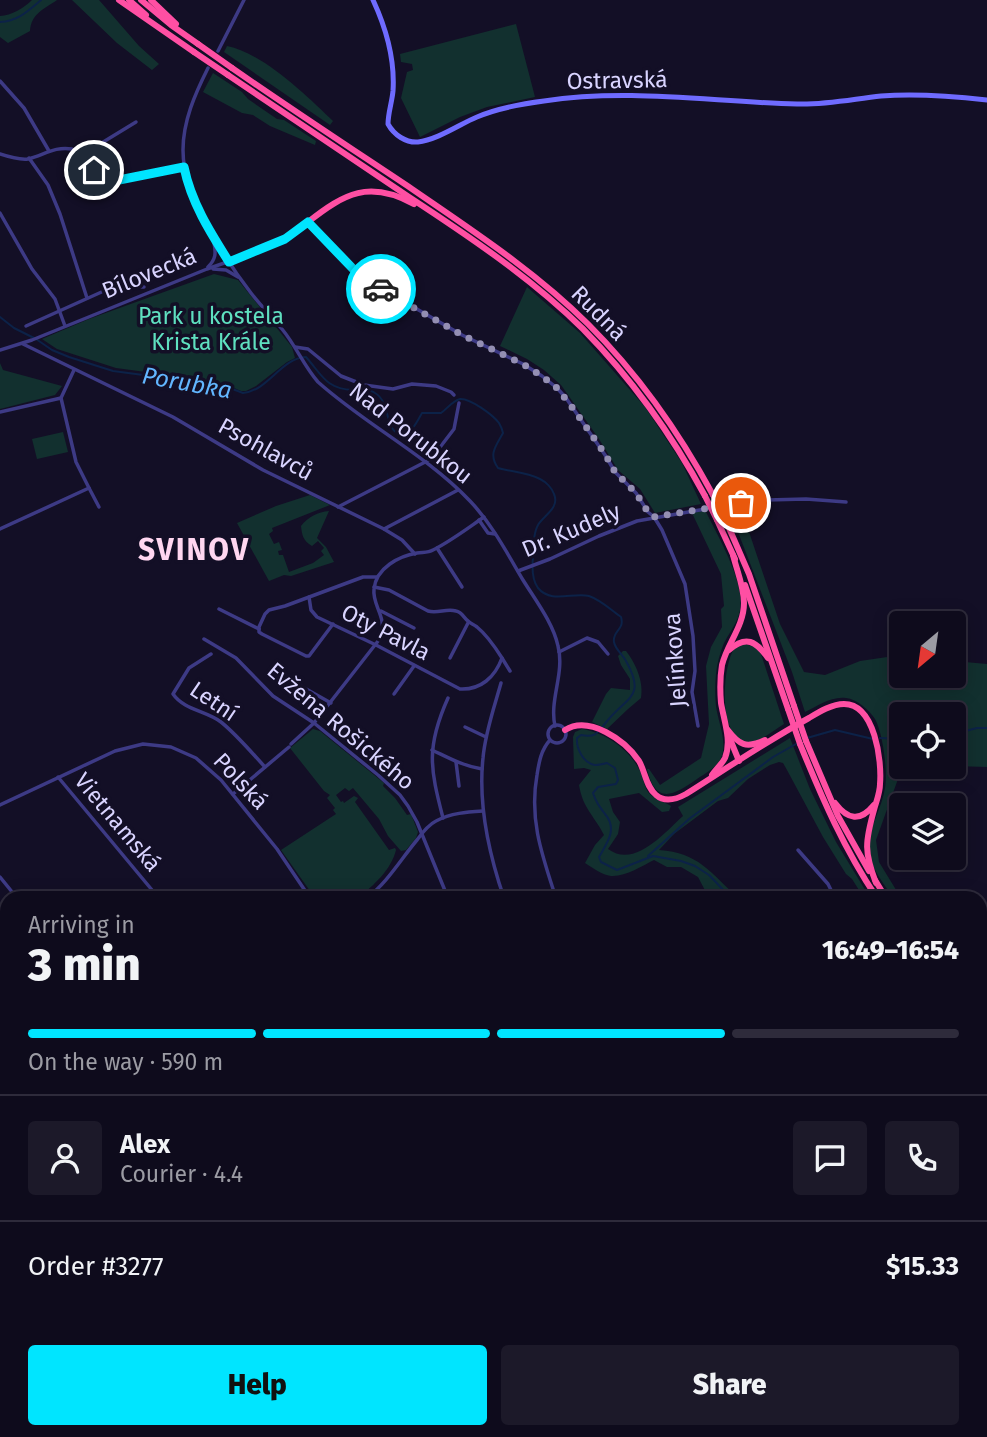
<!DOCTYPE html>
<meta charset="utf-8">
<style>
body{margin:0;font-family:"Fira Sans",sans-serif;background:#1c1929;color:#f1f3f6;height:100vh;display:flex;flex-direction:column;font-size:26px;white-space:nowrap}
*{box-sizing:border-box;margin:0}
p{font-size:23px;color:#9b9ba3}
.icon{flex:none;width:38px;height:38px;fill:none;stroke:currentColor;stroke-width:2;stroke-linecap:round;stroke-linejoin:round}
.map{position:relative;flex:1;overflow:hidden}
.side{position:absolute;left:0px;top:891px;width:987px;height:548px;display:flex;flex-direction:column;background:#0e0b1c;border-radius:21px 21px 0 0;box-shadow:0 4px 18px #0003,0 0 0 2px #2e2b3b}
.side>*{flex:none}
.needle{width:46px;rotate:209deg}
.controls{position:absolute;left:889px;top:611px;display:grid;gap:14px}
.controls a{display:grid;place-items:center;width:77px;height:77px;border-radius:7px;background:#0e0b1c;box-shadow:0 4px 18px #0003,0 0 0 2px #2e2b3b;font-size:35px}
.pin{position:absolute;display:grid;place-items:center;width:60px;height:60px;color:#fff;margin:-30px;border:4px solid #fff;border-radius:50%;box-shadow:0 2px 7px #0007}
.courier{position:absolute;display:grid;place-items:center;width:70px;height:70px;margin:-35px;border:5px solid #00e5ff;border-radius:50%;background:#fff;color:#222;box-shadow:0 2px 9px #0007}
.headline em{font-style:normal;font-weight:800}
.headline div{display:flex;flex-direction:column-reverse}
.headline{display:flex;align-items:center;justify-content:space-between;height:119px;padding:0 28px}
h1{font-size:46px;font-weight:800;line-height:52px}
.bar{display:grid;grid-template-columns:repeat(4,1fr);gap:10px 7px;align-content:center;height:84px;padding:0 28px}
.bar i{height:9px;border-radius:5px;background:#2e2b3b}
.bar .current{background:#00e5ff}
.bar p{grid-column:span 4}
.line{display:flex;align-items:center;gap:18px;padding:0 28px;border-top:2px solid #2e2b3b}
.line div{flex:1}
.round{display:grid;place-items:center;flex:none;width:74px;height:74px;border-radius:7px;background:#1c1929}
.button{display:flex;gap:14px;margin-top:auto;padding:14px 28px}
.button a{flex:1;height:80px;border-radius:7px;background:#00e5ff;color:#111;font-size:28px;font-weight:800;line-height:80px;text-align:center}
.button a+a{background:#1c1929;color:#f1f3f6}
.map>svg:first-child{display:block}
.green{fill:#12302f}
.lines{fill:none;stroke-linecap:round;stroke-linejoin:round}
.stream{stroke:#0c2248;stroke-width:2}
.street{stroke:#3d3a85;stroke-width:3.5}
.secondary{stroke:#6f6bff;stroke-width:5}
.highway{stroke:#ff4fa3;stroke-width:6}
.tram{stroke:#00e5ff;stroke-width:2}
.highway-bridge{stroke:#ff4fa3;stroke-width:6}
.done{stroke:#948fb3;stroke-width:7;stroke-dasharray:0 12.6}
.route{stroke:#00e5ff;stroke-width:9}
.labels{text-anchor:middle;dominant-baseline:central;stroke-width:7;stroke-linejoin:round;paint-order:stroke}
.street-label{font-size:23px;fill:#d9d4ff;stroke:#130f26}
.park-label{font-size:23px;fill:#5fe0c0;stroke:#130f26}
.water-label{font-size:24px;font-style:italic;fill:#62b6ff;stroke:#130f26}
.district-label{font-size:30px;font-weight:bold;letter-spacing:2px;fill:#ffd6f0;stroke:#130f26}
</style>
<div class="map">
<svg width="987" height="1437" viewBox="0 0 987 1437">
<rect width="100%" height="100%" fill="#130f26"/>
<g class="green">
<path d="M32 0H57C44 9 31 14 30 31L8 43 0 37V16C11 16 25 7 32 0Z"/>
<polygon points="72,0 99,0 139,46 159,64 152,70 117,43"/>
<polygon points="516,24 535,97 487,107 460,117 420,137 401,98 407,72 413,70 412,64 401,62 400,54"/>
<path d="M227 46C263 53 307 96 333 121L330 125 224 52Z"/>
<polygon points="213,73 242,92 248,99 277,119 284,120 316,141 315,145 270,126 253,115 242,113 203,92"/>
<polygon points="214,274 238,280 292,347 295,358 287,362 256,386 246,391 241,391 225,384 205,380 116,368 57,349 42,339 89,319"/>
<polygon points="527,287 580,333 645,407 682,463 701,504 655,513 640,489 618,470 599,439 561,385 544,370 527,359 500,346"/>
<polygon points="0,363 3,370 62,386 55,395 0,409"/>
<polygon points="63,432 68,452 37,459 32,439"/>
<path d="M310 495 330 505 272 528 273 531 269 534 274 544 279 542 282 550 278 551 279 555H283L289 572 313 563 324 555 321 551 324 548 318 541 312 546C303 541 302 535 301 526 308 517 318 512 329 511L317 538 326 547 334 562 291 576 284 575 269 581 237 523 276 506Z"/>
<path d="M741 508 780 624 804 672 825 675 860 661 901 655V676H954V661L987 664V767L954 766V714H901V766L921 767 903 773 898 779 876 840 879 862 901 898H894C883 883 868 865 869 845 870 825 882 808 885 788 888 773 883 733 875 719 869 710 857 699 846 698 831 696 818 706 805 712L792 672 733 519Z"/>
<path d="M705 510C717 534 736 567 740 594 743 617 734 624 724 643 720 653 717 663 716 674 715 684 715 696 716 706 718 722 728 742 721 758 716 768 706 773 697 779 674 795 656 806 647 769H649L660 785 701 758 709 724 706 666 711 647 722 627 721 609 724 606 721 574 692 513Z"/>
<path d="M745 644 755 647 761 654 784 724C774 730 761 742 749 742 717 742 722 667 734 649Z"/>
<path d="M623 651H626C636 664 644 682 641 698L628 709 607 729 592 722 606 694 611 688 630 690V679L621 665 618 656Z"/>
<path d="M313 729 320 731 384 783 383 786 395 798 407 815 411 814 418 832 416 838 406 850 401 851 388 836 379 819 353 788 349 791 345 788 336 795 341 802 343 801 344 803 354 796 358 798 355 802 389 850 395 848 396 850C391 870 374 885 358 898H315L281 850 336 814 333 810 335 808 327 798 330 795 324 791 290 748Z"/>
<path d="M582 729C606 733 629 749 640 771 643 777 644 786 648 792 655 800 663 801 671 806L669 811 662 812 639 793 609 799 613 812 620 822 618 834 608 849C635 869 665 832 683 816L678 807 790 738 810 789 836 842 870 898H864L852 879 846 874 823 837 787 770 783 763 779 762 770 765 748 779 728 798 718 801 674 834 659 850C699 853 710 872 738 898H709L698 877 681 867H667L654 860C642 866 625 877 611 876 602 875 593 868 585 863L595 845 604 835C594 815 583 809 579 785L591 770 584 768 574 769 573 737 575 732Z"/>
</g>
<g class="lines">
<g class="stream">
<path d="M0 22C18 21 28 11 41 0"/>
<path d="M0 317 14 328 36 339 52 350 69 357 113 371 204 383 230 388 243 393C268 391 281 358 306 357 322 375 326 389 353 390 360 391 370 389 375 393 391 402 384 430 400 434 411 436 418 420 422 413H441C447 409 452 401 460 399 470 398 493 415 499 423 502 428 502 428 503 433 496 446 488 454 498 468 512 472 526 472 540 479 546 482 552 488 554 494 560 508 544 515 538 525 533 534 533 548 533 557 532 567 532 580 538 588 551 604 573 592 589 596 601 600 611 610 621 617 625 630 612 631 614 642 615 649 623 655 626 661 646 697 628 696 608 720 598 732 597 738 581 735L577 738C576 748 583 763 595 765 599 765 603 764 607 763L615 768 618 780 616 784 598 787 593 793C596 802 599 806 605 814 618 829 607 843 599 857L601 862 617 870 653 856 681 861 695 866 709 875 731 898"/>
<polyline points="954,734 977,728 987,728"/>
<polyline points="807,738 835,730 873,739"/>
<polyline points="880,738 901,739"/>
<polyline points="648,856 689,819 773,757 796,744"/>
<polyline points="980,1171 987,1182"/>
</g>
<g class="street">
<polyline points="218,51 244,0"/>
<path d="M208 68C195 94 183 121 183 150 183 176 193 198 205 221 218 246 233 270 251 293 261 306 272 317 282 329 296 346 304 366 318 382 366 425 425 454 470 501 492 524 507 553 523 580 536 601 553 623 558 646 565 673 549 700 555 726"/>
<polyline points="0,81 24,108 49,151"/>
<path d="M0 154C9 157 19 160 28 159 44 155 55 146 72 149L94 170 104 176 111 179 119 180 183 167"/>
<polyline points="29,158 48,185 60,214 87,298"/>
<polyline points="81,158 95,147 136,122"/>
<polyline points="0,213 32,269 55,299 65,326"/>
<path d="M208 267C216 259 216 253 214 243"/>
<polyline points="213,269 226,270 238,277"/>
<polyline points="26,326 106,290 119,287 144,287"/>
<polyline points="23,344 173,417 263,470 384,529 402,540 415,554"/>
<polyline points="295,347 308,349 341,376 364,385 393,389 412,384 436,386 451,392 454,395"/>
<polyline points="0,350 32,340 207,269 256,252 290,236 308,222 358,274 370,282 462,335 523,364 542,376 557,388 566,398 605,455 615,472 636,493 648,512 654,517 662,530 685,584 693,636 695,671 692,692 698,726"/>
<polyline points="0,412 61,398"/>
<polyline points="89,488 99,507"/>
<polyline points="338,507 431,459 454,429 459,403"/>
<polyline points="718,507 767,500 806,499 846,502"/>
<polyline points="479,520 488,533 495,534"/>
<polyline points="0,529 89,488 76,462 61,398 74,370"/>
<polyline points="384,529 458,490"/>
<polyline points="437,548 462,587"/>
<polyline points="518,571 550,559 599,536 637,521 711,508"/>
<path d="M309 597 311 610 317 617 376 645 460 689C481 690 495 677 502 658 495 647 487 635 477 627 473 624 471 624 468 621 464 618 462 612 456 611 446 608 438 614 428 611L389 590 374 587"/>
<polyline points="219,609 259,629"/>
<polyline points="381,611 414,628"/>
<polyline points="333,624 309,656 306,656 262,634 259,632 259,627 265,614 269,610 285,606 363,577 377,577"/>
<polyline points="204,639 236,658 273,696 314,723 378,775 400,795 408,806 417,822 448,898"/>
<polyline points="559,652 587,638 598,642 608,654"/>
<path d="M211 654 189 668 173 694C184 710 207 711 221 722 237 735 251 752 265 767"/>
<polyline points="450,658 468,623"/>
<polyline points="502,658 510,671"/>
<polyline points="283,676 331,703"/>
<path d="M501 683C494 708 485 733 483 758 478 804 489 854 504 898"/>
<polyline points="394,694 414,666"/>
<circle cx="557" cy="734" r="9"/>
<polyline points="465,727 486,737"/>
<path d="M550 740C541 750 539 762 537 775 529 820 542 855 556 898"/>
<path d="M291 744 314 723 382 636C386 615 372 605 374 589 376 568 399 556 417 553 423 552 428 553 433 550 451 541 468 528 484 517"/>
<path d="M432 750C449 758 463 766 482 769"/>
<polyline points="456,762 459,786"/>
<polyline points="58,777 152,890"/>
<polyline points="233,794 289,747"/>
<polyline points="0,805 115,751 143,744 171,747 196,758 221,780 277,849 310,898"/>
<path d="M443 818C430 768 426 747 448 698"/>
<polyline points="798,850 828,884 835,898"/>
<polyline points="0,877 17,898"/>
<path d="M367 898C387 883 401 859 417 840 422 833 428 825 436 821 451 813 467 812 483 811"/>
<polyline points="980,1041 987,1046"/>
<polyline points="0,1094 7,1087"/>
<polyline points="980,1307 987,1303"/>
<polyline points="980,1313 987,1318"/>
<polyline points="980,1397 987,1405"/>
<polyline points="120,1432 124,1437"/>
<polyline points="218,1432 223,1437"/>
<polyline points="306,1432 310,1437"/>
<polyline points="443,1432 448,1437"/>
<polyline points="473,1432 478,1437"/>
<polyline points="922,1432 926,1437"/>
<polyline points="898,1436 899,1432"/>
<polyline points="99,1437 106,1432"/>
<polyline points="237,1437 244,1432"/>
<polyline points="625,1437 627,1432"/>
<polyline points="735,1437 737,1432"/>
<polyline points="843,1437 845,1432"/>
</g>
<g class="secondary">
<path d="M373 0C386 28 395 60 393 91 392 102 388 113 388 124 394 135 406 143 418 142 437 140 460 124 477 117 498 108 521 104 544 101 630 88 711 102 797 104 826 105 853 99 881 96 916 93 952 96 987 100"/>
<polyline points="0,1372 7,1380"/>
<polyline points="0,1392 7,1400"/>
<polyline points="0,1423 7,1417"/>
<polyline points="34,1432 38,1437"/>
<polyline points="50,1432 55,1437"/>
</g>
<g class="highway">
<polyline points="119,0 194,52"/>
<polyline points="129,0 146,15"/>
<polyline points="141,0 171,25 198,44"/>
<polyline points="151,0 176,24"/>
<path d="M232 68C291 109 352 149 412 189 473 231 536 272 588 324 639 375 679 432 713 495"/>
<path d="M228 75C288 116 349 156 409 197 470 237 531 278 583 329 632 379 672 435 705 496"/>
<path d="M308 222C345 193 369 180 414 204"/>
<polyline points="717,520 735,559"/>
<polyline points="726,521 749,574 794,706"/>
<polyline points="745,585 788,709"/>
<path d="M729 650C746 635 756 641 768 658"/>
<path d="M727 729C739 745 746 749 765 740"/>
<path d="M565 730C589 715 625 740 639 761 645 771 646 787 656 795 665 803 677 799 686 794 727 768 767 741 809 718 819 712 832 704 844 704 875 704 882 761 880 784 880 793 876 802 874 810 865 842 864 852 876 883"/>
<polyline points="730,739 739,761"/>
<polyline points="806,741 838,816 869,871"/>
<path d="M800 744C822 798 844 849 877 898"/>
<path d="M712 775C716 769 722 764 725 758 732 741 724 721 721 703 720 691 720 677 722 665 727 644 744 626 744 603 744 587 737 571 733 555"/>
<path d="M835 803C848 820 860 822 874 805"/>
<polyline points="875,880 886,898"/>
<polyline points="980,1009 987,1015"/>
<polyline points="980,1019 987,1025"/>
</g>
<g class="tram">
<path d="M0 1379C6 1389 6 1399 0 1409"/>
<polyline points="44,1432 48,1437"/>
</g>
<g class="highway-bridge">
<polyline points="198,44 232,68"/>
<polyline points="194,52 228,75"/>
<polyline points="713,495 726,521"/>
<polyline points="705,496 717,520"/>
<polyline points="794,706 806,741"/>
<polyline points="788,709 800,744"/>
</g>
</g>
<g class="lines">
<polyline class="done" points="381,289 462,335 523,364 542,376 557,388 575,411 605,454 615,472 636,493 648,512 654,517 741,503"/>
<path class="route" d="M94 170 104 176 119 180 184 167C191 202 210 232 229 262L285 239 308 222 358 274 381 289"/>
</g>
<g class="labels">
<g class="street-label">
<text transform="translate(617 80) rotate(-1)">Ostravská</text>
<text transform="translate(149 273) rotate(-22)">Bílovecká</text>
<text transform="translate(599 313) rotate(45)">Rudná</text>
<text transform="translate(411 433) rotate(38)">Nad Porubkou</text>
<text transform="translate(266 449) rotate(29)">Psohlavců</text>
<text transform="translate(571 530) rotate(-23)">Dr. Kudely</text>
<text transform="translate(386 632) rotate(27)">Oty Pavla</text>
<text transform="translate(675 660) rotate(-94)">Jelínkova</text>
<text transform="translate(214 701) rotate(34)">Letní</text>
<text transform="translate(341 726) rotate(40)">Evžena Rošického</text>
<text transform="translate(241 781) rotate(47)">Polská</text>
<text transform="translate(118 822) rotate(50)">Vietnamská</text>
</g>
<g class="park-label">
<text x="211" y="316">Park u kostela<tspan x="211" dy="26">Krista Krále</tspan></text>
</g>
<g class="water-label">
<text transform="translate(187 383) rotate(10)">Porubka</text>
</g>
<g class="district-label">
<text x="194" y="550">SVINOV</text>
</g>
</g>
</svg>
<div class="controls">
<a><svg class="needle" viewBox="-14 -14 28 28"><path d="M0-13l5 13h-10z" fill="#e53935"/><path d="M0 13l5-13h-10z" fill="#9b9ba3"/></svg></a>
<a><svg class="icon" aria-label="locate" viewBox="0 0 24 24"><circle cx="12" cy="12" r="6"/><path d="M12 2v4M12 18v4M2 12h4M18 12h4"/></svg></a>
<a><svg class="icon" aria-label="layers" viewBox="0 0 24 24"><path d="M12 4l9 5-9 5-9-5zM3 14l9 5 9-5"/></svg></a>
</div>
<div class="pin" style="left:741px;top:503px;background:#ea580c"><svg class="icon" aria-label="bag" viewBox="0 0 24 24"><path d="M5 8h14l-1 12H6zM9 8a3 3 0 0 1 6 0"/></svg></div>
<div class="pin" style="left:94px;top:170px;background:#1f2937"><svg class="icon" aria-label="home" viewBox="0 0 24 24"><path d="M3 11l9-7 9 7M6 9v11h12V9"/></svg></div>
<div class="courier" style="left:381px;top:289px"><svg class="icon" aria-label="car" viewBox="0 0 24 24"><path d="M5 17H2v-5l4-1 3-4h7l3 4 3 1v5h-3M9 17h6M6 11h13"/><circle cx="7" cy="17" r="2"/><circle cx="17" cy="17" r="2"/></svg></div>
<section class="side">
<div class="headline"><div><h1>3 min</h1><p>Arriving in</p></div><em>16:49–16:54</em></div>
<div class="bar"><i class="current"></i><i class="current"></i><i class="current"></i><i></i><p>On the way · 590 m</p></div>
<div class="line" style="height:126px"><a class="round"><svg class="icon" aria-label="person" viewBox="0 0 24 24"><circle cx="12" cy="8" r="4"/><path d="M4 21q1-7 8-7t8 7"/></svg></a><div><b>Alex</b><p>Courier · 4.4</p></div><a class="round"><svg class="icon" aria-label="chat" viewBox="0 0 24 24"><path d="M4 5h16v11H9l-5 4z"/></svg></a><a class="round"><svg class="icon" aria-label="phone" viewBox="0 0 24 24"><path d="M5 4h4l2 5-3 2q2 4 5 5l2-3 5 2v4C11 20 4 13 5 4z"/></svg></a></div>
<div class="line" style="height:91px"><div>Order #3277</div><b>$15.33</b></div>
<div class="button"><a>Help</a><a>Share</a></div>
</section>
</div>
